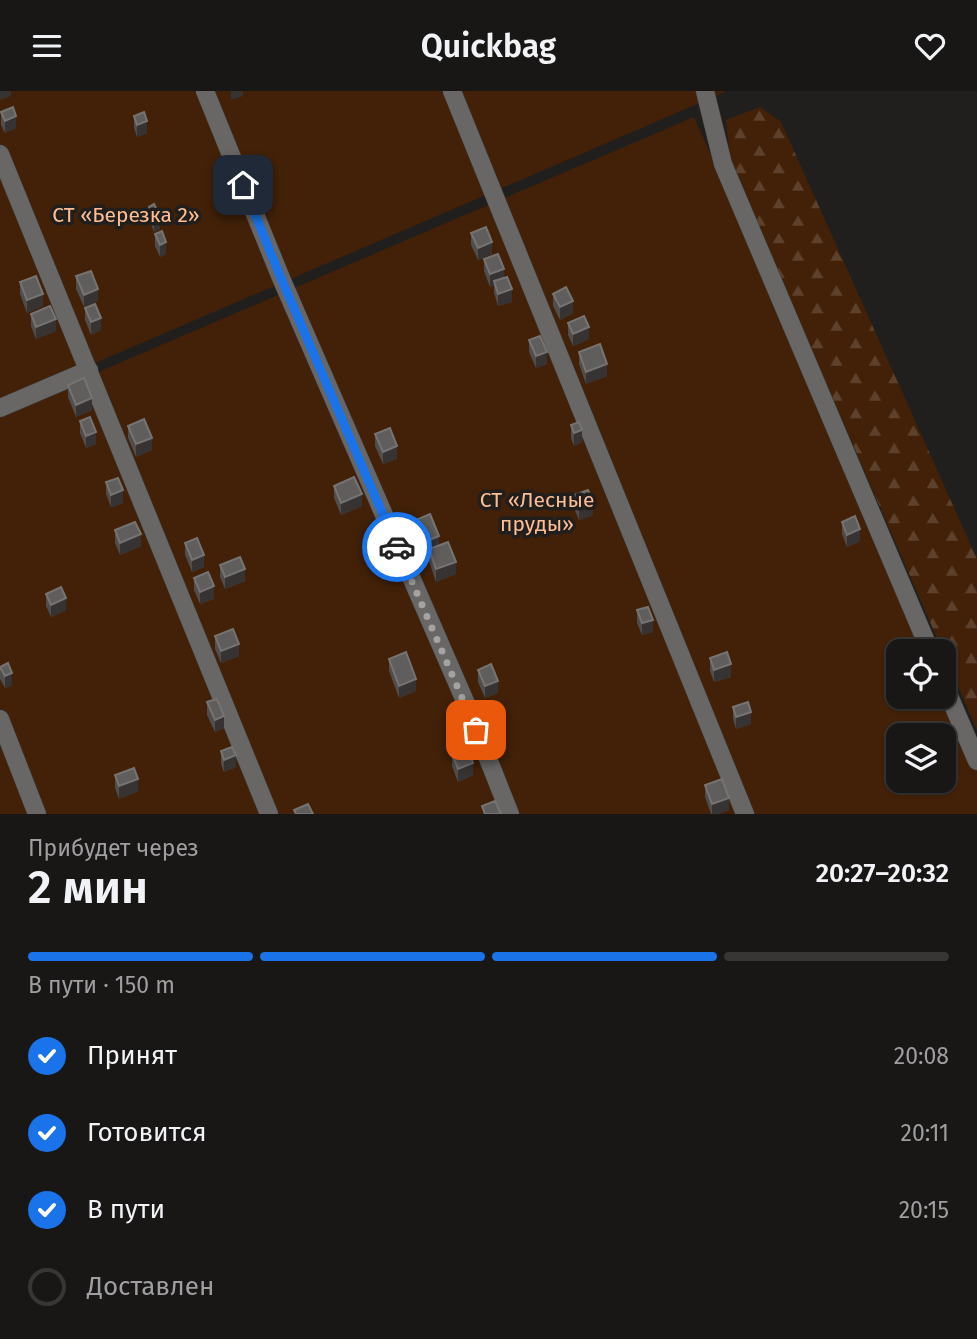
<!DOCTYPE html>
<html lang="ru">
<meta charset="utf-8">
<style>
body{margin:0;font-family:"Fira Sans",sans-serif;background:#22201f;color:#f1f3f6;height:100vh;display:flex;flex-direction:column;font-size:26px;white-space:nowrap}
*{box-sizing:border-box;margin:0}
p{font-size:23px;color:#9f9fa1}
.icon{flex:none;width:38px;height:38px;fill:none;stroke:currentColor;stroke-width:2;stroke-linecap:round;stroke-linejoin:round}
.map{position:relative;height:723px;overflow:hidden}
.panel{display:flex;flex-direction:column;background:#191716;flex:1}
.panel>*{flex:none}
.controls{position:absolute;left:886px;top:548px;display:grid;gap:14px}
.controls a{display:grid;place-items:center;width:70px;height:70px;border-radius:14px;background:#191716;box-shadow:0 2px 5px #0004,0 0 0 2px #373635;font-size:35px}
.pin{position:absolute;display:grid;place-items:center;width:60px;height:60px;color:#fff;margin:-30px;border-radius:14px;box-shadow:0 4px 10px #0006}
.courier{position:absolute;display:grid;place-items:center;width:70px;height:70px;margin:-35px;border:5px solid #1a73e8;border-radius:50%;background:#fff;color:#222;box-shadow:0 2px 9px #0007}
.headline em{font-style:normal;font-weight:600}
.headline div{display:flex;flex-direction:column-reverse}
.headline{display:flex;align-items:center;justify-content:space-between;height:119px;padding:0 28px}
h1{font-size:46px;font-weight:600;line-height:52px}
.bar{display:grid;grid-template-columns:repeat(4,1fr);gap:10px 7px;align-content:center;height:84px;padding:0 28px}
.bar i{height:9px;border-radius:5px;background:#373635}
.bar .current{background:#1a73e8}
.bar p{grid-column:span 4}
ol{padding:0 28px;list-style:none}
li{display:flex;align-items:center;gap:21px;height:77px}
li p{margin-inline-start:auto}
li .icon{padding:7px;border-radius:50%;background:#1a73e8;color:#fff;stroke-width:4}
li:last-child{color:#9f9fa1}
li i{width:38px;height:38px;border:4px solid #373635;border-radius:50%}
header{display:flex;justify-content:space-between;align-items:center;height:91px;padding:0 28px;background:#191716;font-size:32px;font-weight:600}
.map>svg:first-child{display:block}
.green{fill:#422108;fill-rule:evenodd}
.forest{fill:url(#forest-firs)}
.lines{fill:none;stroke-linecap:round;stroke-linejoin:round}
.minor-casing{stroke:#3c3a3a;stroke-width:19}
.minor{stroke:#696765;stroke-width:18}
.wall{fill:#504d4c}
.shaded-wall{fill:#363332}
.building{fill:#605e5d;stroke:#767473;stroke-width:2}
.done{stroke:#a4a3a2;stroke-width:7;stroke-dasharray:0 12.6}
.route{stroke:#1a73e8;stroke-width:9}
.labels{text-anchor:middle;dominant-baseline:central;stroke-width:7;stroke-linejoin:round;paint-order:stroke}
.park-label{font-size:21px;fill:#febd93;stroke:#211f1d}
</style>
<header><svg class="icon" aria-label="menu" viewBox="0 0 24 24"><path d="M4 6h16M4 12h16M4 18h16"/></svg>Quickbag<svg class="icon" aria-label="heart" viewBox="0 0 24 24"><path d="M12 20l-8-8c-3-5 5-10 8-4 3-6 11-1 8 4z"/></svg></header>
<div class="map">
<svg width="977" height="723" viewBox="0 0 977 723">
<defs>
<pattern id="forest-firs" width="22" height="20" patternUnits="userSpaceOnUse" patternTransform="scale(1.75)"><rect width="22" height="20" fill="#422108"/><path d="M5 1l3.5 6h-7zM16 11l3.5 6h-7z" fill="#5d412c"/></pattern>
</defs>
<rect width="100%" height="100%" fill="#211f1d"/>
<g class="green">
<polygon points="0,0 724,0 725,1 0,313"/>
<path d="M694 26 929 560H898V606H943L977 670V723H0V323ZM898 644H943V690H898Z"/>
</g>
<polygon class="forest" points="760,16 781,31 977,468 977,639 731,73 726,29"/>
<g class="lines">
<defs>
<g id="minor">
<polyline points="205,0 281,187 468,617 510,723"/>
<polyline points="452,0 745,723"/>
<polyline points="705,0 723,73 930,560"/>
<polyline points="0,63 269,723"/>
<polyline points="0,317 89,279"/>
<polyline points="943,591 977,670"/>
<polyline points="0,628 37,723"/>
</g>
</defs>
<use href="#minor" class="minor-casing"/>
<use href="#minor" class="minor"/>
</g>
<g class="wall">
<polygon points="1,21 16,37 5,42 1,34"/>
<polygon points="134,25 147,42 137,46 134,37"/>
<polygon points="149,116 160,138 154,141 149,128"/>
<polygon points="471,142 492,163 478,169 471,154"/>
<polygon points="155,143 166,163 160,166 155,155"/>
<polygon points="484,168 504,186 512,211 498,215 494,202 494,194 490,196 484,180"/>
<polygon points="76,185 98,210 84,216 76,198"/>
<polygon points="20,191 43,215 27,222 20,203"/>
<polygon points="553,203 573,222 560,229 553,215"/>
<polygon points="85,217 101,239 91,244 85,229"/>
<polygon points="31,223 56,240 36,248 31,235"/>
<polygon points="568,232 589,248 573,255 568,244"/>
<polygon points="529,249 547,273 536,277 529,261"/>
<polygon points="579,261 607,285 586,293 579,273"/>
<polygon points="68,294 92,319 76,326 68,306"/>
<polygon points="80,330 96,353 86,357 80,342"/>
<polygon points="571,334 582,351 574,355 571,347"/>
<polygon points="128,335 152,359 136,366 128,347"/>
<polygon points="375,343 397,368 383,373 375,355"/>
<polygon points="106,391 123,412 111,416 106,403"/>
<polygon points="334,395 362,415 341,424 334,407"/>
<polygon points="574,404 593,424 579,429 574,417"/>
<polygon points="416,429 439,454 456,483 436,491 429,470 429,462 425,463 416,442"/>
<polygon points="842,431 860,450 847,456 842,443"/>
<polygon points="115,439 141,455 120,464 115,452"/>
<polygon points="367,446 386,465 372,471 367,458"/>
<polygon points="185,452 204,476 192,481 185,464"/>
<polygon points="220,474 245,490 225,498 220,486"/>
<polygon points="194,487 214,508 200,513 194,499"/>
<polygon points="46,503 66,519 51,526 46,515"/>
<polygon points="637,519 653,541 642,544 637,532"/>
<polygon points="215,545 239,565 221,572 215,558"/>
<polygon points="710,567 731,586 714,591 710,580"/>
<polygon points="389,568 416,600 399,607 389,580"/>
<polygon points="0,576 12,594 5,597 0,588"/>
<polygon points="478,579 498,602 485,607 478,591"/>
<polygon points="207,611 224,637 215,641 207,624"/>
<polygon points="733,616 751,633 736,638 733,628"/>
<polygon points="221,660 236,676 224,681 221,673"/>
<polygon points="452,662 473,684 458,691 452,675"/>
<polygon points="115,684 138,700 119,708 115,697"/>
<polygon points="705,694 729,719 719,723 711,723 705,706"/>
</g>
<g class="shaded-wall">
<polygon points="0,0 11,0 11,5 0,9"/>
<polygon points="231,0 243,0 243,5 231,9"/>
<polygon points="16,25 16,37 5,42 5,30"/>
<polygon points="147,30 147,42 137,46 137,34"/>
<polygon points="160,126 160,138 154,141 154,128"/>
<polygon points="166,151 166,163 160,166 160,154"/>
<polygon points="492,151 492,163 478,169 478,157"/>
<polygon points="504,178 504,190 494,190 494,194 490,196 490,183"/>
<polygon points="98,198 98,210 84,216 84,204"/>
<polygon points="512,198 512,211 498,215 498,203"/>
<polygon points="43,203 43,215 27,222 27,209"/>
<polygon points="573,210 573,222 560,229 560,216"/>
<polygon points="101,227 101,239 91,244 91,231"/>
<polygon points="56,228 56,240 36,248 36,236"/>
<polygon points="589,236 589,248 573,255 573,243"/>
<polygon points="547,261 547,273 536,277 536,265"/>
<polygon points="607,273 607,285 586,293 586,281"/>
<polygon points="92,307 92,319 76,326 76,314"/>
<polygon points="582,339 582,351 574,355 574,342"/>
<polygon points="96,341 96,353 86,357 86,345"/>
<polygon points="152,347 152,359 136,366 136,353"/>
<polygon points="397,355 397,368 383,373 383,361"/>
<polygon points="123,399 123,412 111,416 111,404"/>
<polygon points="362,403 362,415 341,424 341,412"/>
<polygon points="593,411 593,424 579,429 579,417"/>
<polygon points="860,438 860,450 847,456 847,444"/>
<polygon points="141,443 141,455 120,464 120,452"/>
<polygon points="439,445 439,458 429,458 429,462 425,463 425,451"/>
<polygon points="386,453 386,465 372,471 372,459"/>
<polygon points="204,464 204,476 192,481 192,469"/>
<polygon points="456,471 456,483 436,491 436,478"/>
<polygon points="245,478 245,490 225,498 225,486"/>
<polygon points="214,495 214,508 200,513 200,501"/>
<polygon points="66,507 66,519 51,526 51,514"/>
<polygon points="653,529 653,541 642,544 642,532"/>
<polygon points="239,553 239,565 221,572 221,560"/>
<polygon points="731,573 731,586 714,591 714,579"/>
<polygon points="12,582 12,594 5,597 5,585"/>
<polygon points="416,588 416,600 399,607 399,595"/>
<polygon points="498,590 498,602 485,607 485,595"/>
<polygon points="751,621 751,633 736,638 736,626"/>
<polygon points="224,625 224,637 215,641 215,629"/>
<polygon points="236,664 236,676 224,681 224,669"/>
<polygon points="473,672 473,684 458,691 458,678"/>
<polygon points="138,688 138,700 119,708 119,695"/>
<polygon points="729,707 729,719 719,723 712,723 712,713"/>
</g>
<g class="building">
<polygon points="13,16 16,25 5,30 1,21"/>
<polygon points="144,21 147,30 137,34 134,25"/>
<polygon points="154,113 160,126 154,128 149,116"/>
<polygon points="486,136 492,151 478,157 471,142"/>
<polygon points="162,140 166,151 160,154 155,143"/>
<polygon points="498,163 504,178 490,183 484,168"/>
<polygon points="91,180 98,198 84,204 76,185"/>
<polygon points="36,185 43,203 27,209 20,191"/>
<polygon points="507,186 512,198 498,203 494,190"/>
<polygon points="566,196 573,210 560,216 553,203"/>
<polygon points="95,213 101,227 91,231 85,217"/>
<polygon points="50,215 56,228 36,236 31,223"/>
<polygon points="584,225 589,236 573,243 568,232"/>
<polygon points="540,245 547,261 536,265 529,249"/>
<polygon points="600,253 607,273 586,281 579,261"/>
<polygon points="84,287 92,307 76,314 68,294"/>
<polygon points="90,326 96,341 86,345 80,330"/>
<polygon points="144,328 152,347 136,353 128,335"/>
<polygon points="579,331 582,339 574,342 571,334"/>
<polygon points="390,337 397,355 383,361 375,343"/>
<polygon points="354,386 362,403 341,412 334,395"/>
<polygon points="118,387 123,399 111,404 106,391"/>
<polygon points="588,399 593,411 579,417 574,404"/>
<polygon points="430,423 439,445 425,451 416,429"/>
<polygon points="855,425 860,438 847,444 842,431"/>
<polygon points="135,431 141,443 120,452 115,439"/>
<polygon points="380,440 386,453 372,459 367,446"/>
<polygon points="197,447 204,464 192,469 185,452"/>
<polygon points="448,451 456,471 436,478 429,458"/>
<polygon points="240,466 245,478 225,486 220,474"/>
<polygon points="208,481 214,495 200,501 194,487"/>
<polygon points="61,496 66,507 51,514 46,503"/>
<polygon points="648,516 653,529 642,532 637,519"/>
<polygon points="233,538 239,553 221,560 215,545"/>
<polygon points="406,561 416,588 399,595 389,568"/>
<polygon points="727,561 731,573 714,579 710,567"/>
<polygon points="8,572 12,582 5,585 0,576"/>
<polygon points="491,573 498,590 485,595 478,579"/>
<polygon points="217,608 224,625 215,629 207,611"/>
<polygon points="748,611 751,621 736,626 733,616"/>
<polygon points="232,656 236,664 224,669 221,660"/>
<polygon points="467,656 473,672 458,678 452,662"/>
<polygon points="134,677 138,688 119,695 115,684"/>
<polygon points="722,688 729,707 712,713 705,694"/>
<polygon points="495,710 501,723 485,723 482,715"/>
<polygon points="308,713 313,723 296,723 294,719"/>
</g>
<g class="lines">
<polyline class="done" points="397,456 476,639"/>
<polyline class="route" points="243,94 281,187 397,456"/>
</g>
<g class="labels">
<g class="park-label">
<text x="126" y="124">СТ «Березка 2»</text>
<text x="537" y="409">СТ «Лесные<tspan x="537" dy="24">пруды»</tspan></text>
</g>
</g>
</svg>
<div class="controls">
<a><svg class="icon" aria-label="locate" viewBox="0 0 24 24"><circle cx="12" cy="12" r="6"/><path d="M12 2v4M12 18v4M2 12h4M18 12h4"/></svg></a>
<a><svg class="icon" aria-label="layers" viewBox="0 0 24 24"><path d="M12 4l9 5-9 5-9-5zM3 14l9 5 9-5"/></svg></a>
</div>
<div class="pin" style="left:476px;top:639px;background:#ea580c"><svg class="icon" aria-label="bag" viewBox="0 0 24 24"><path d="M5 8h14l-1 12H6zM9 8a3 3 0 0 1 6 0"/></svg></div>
<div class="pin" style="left:243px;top:94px;background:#1f2937"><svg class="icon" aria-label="home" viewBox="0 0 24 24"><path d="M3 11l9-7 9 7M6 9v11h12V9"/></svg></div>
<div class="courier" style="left:397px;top:456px"><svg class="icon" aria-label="car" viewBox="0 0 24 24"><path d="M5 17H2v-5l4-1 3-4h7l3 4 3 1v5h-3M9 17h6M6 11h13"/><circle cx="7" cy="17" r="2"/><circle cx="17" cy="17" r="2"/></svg></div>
</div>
<section class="panel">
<div class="headline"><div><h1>2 мин</h1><p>Прибудет через</p></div><em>20:27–20:32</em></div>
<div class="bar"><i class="current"></i><i class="current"></i><i class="current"></i><i></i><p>В пути · 150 m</p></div>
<ol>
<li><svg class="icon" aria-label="check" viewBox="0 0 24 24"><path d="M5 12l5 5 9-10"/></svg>Принят<p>20:08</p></li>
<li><svg class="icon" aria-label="check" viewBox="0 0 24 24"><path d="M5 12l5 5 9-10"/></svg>Готовится<p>20:11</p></li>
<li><svg class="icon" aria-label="check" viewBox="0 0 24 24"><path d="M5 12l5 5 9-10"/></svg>В пути<p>20:15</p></li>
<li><i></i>Доставлен</li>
</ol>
</section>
